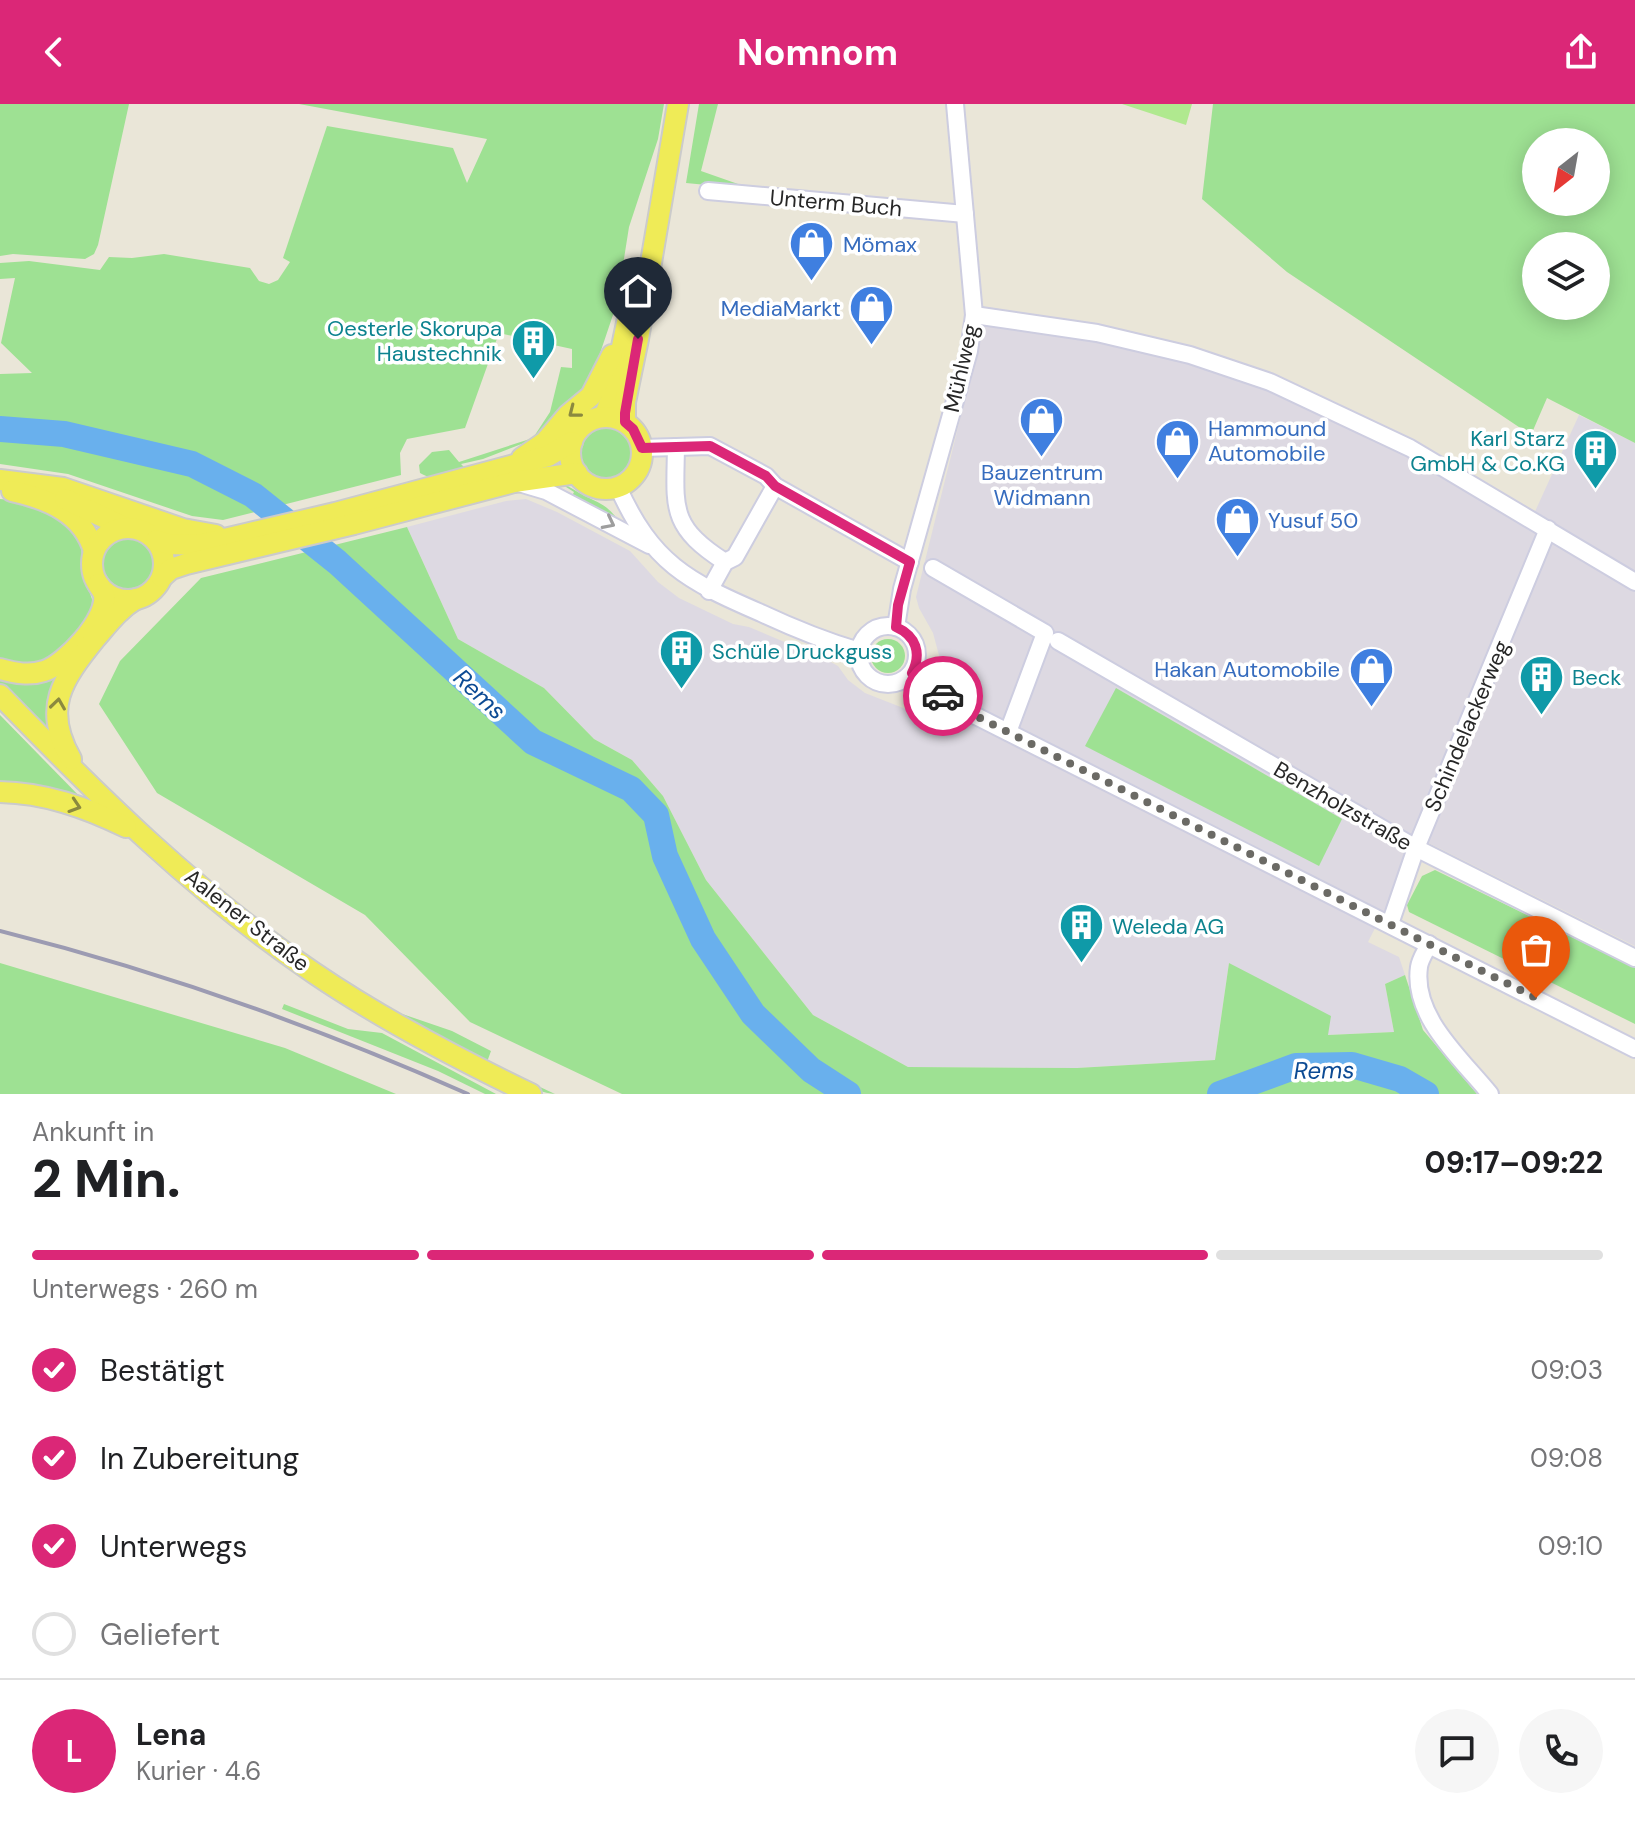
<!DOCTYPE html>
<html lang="de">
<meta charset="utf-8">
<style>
body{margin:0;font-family:"DM Sans",sans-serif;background:#f6f6f6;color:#202124;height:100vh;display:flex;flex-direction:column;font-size:30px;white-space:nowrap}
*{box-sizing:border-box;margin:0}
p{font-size:26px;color:#757577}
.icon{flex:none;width:44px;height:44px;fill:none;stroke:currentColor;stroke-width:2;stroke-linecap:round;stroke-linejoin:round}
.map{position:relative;height:990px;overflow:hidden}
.details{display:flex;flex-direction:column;background:#fff;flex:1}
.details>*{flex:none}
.needle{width:52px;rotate:211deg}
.buttons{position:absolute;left:1522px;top:24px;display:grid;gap:16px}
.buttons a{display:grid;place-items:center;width:88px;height:88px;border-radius:50%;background:#fff;box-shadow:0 4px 20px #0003;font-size:40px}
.pin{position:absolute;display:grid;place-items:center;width:68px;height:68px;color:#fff;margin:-82px -34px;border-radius:50% 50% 50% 0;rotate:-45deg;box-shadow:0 0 8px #0007}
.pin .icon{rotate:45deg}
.courier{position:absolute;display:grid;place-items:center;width:80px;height:80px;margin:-40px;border:6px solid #db2777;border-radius:50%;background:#fff;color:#222;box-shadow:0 2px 10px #0007}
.headline em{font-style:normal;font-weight:800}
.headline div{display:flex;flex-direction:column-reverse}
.headline{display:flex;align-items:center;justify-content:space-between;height:136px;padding:0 32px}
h1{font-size:52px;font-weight:800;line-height:60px}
.bar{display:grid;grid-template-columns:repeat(4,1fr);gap:12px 8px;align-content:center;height:96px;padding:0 32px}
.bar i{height:10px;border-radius:6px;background:#e0e0e0}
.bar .current{background:#db2777}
.bar p{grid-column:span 4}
.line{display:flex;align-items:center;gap:20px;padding:0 32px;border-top:2px solid #e0e0e0}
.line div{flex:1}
.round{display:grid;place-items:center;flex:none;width:84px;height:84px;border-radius:42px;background:#f6f6f6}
ol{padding:0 32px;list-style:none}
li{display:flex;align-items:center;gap:24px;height:88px}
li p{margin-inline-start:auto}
li .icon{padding:8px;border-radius:50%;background:#db2777;color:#fff;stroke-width:4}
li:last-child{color:#757577}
li i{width:44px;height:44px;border:4px solid #e0e0e0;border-radius:50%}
header{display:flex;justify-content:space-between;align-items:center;height:104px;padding:0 32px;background:#db2777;color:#fff;font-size:36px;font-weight:800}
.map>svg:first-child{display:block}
.industrial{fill:#ddd9e2}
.green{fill:#9ee193;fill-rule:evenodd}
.pitch{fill:#b0e98f}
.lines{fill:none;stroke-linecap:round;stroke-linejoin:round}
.river{stroke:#69b0ed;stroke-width:26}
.minor-casing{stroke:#cdcde0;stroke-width:20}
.major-casing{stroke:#cbcbcb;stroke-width:24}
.minor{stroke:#fff;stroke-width:16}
.major{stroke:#efeb57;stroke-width:20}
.rail{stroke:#9c9bb2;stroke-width:4}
.oneway{stroke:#8b893f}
.oneway2{stroke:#9e9e9e}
.done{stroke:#6b6a65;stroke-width:8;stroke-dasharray:0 14.4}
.route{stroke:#db2777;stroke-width:10}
.labels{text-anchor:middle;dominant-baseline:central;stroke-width:7;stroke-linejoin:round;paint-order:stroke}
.street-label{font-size:22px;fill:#272727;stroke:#fff}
.shop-label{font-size:22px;fill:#366cbe;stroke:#fff;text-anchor:start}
.culture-label{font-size:22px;fill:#0d838f;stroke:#fff;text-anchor:start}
.water-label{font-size:24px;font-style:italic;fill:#0d4b94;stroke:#fff}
</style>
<header><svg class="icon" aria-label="back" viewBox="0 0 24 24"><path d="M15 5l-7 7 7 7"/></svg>Nomnom<svg class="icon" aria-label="share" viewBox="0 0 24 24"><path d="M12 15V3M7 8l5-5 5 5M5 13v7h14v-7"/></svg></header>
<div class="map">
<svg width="1635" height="990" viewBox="0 0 1635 990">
<rect width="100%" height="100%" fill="#eae6d8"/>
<polygon class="industrial" points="988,203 1080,221 1219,257 1533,412 1579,311 1635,339 1635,842 1415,732 1408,759 1368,838 1399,853 1405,871 1385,880 1394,928 1327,931 1229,859 1215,956 1077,964 908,963 813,911 706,776 663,692 632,656 594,635 544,584 458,535 407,423 506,397 526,395 557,408 630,447 658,478 679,494 733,520 749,523 827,556 838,562 848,576 865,589 921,611 948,570 940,555 933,529 919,504 916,493"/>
<g class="green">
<polygon points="0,0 129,0 98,141 94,150 85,155 13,150 0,152"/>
<path d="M299 0H664L658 35 629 123 617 199 590 279 537 334 483 355 461 360 464 363C449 377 439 379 420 369L419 361 432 348 449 346 459 358 533 334 550 308 561 263 572 264V245L499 229 465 324 407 335 400 349 401 371 223 416 192 412 68 370 0 360V270L32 269 1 239 15 174 0 175V159L29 157 100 166 109 153 132 154 164 150 250 164 259 177 269 180 278 176 290 158 283 154 327 22 453 44 467 79 487 35Z"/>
<polygon points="699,0 718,0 701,67 738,80 738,84 686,79"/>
<path d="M1213 0H1635V339L1547 294 1531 331 1287 168 1202 95ZM1536 38H1596V98H1536ZM1536 142H1596V202H1536Z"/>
<circle cx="608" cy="348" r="27"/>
<path d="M555 376C567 380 573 386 583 391 597 398 605 400 615 412L613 415 571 394 574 388Z"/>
<polygon points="0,395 24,397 64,416 81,438 83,470 92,495 91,514 57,553 35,561 0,559"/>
<polygon points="407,423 458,535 544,584 594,635 632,656 663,692 706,776 813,911 908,963 1077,964 1215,956 1229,859 1331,912 1328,931 1394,928 1385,880 1405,871 1423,926 1477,990 622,990 470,918 365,811 157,689 99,600 120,557 201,474"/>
<circle cx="128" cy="460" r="28"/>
<circle cx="888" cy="552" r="17"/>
<polygon points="58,570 52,626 33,618 0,583 0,576 19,579"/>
<polygon points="1116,584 1342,715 1319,762 1085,642"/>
<polygon points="0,611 86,699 0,681"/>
<polygon points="1435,766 1635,864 1635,920 1409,808 1407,801 1422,772"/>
<polygon points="0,859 285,944 396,990 0,990"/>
<polygon points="284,900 348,925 382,929 496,990 485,990 438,967 282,905"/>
<path d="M379 902 452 927 491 947 487 958 555 990C524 990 412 921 379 902Z"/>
</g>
<polygon class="pitch" points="1122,0 1192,0 1186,21"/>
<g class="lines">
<g class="river">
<polyline points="0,325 64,330 192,360 253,391 337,458 533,638 631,685 656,711 665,752 703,835 753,910 811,966 848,990"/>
<polyline points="1220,990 1296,962 1352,961 1400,975 1426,990"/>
</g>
<defs>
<g id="minor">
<polyline points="708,87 965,110"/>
<polyline points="974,211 1097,229 1190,251 1270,278 1410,344 1635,478"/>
<path d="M676 343C675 404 669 422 725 458"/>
<polyline points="642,344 710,342 766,372 775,382 910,458"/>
<polyline points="519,379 546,387 649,441"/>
<path d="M618 383C652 459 687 477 761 509 793 524 825 537 859 547"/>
<polyline points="933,464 1045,529 1008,628"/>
<polyline points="709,487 725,458 735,453 775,382"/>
<circle cx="888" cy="551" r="29"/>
<polyline points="896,523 902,485 969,247 974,211 955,0"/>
<polyline points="1058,537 1416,744 1635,854"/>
<polyline points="912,569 932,586 972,610 1635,945"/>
<polyline points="1390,820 1416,744 1548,425"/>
<path d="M1429 840C1426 847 1420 855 1419 863 1412 913 1461 954 1490 990"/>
</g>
<g id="major">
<polyline points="604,313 611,295 636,176"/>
<circle cx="606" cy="349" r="36"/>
<polyline points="625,318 625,298 638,235 678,0"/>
<polyline points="522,354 545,338 568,311 591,292 612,251"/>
<polyline points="0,376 63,384 183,425 216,431"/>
<path d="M12 387C48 395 83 409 94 447"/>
<polyline points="65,395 126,424"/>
<circle cx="128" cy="460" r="36"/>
<polyline points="156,436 168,440 199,441 335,409 548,352 572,338"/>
<polyline points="162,473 171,465 186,460 354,420 514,378 577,369"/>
<path d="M0 565C15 569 29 572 44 567 65 561 108 515 104 491 103 487 100 484 98 480"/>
<path d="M0 591C97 691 198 791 314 869 383 916 456 954 531 990"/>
<path d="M71 655C42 604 62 576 95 535 108 520 119 505 136 495"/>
<path d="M0 688C45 689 85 703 126 723"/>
</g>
</defs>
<use href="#minor" class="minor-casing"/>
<use href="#major" class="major-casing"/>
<use href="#minor" class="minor"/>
<use href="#major" class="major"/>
<path class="rail" d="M0 827C160 867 317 923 468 990"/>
</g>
<defs><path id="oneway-chevron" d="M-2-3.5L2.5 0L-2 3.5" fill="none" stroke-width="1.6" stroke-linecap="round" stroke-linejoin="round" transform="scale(2)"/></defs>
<g class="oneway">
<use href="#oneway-chevron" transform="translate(574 308) rotate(142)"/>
<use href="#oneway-chevron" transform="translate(58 600) rotate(-82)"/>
<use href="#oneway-chevron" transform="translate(75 702) rotate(18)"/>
</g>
<use class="oneway2" href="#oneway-chevron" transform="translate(609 419) rotate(27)"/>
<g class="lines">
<polyline class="done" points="943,592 972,610 1536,894"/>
<path class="route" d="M638 235 625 309V318L633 325 642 344 710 342 766 372 775 382 910 458 898 501 896 523C916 532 922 549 912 569L943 592"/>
</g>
<defs>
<symbol id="shop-pin" viewBox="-11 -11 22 30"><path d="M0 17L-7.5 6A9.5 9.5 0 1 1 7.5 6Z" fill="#3f7fe0" stroke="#fff"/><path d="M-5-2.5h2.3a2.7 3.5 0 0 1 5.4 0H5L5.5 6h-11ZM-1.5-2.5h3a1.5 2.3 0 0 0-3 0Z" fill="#fff"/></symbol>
<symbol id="building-pin" viewBox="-11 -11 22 30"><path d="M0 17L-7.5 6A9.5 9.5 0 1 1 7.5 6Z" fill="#0f9aa8" stroke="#fff"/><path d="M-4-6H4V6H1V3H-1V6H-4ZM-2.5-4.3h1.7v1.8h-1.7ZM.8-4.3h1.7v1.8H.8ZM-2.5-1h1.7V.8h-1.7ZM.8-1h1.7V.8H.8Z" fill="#fff"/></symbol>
</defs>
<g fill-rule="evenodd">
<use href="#shop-pin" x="786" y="114" width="51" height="69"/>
<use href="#shop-pin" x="846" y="178" width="51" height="69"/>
<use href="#building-pin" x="508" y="212" width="51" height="69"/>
<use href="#shop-pin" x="1016" y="290" width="51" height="69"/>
<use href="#shop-pin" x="1152" y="312" width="51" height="69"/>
<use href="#building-pin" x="1570" y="322" width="51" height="69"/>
<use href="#shop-pin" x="1212" y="390" width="51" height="69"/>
<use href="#building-pin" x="656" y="522" width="51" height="69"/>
<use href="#shop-pin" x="1346" y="540" width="51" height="69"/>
<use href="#building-pin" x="1516" y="548" width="51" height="69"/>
<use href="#building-pin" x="1056" y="796" width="51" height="69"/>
</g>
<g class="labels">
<g class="street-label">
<text transform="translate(836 99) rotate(5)">Unterm Buch</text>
<text transform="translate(961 264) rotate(-77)">Mühlweg</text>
<text transform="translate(1467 622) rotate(-67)">Schindelackerweg</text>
<text transform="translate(1343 702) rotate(30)">Benzholzstraße</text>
<text transform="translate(247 816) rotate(38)">Aalener Straße</text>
</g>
<g class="shop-label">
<text x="843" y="140">Mömax</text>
<text x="841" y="204" text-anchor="end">MediaMarkt</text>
<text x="1208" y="324">Hammound<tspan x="1208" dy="25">Automobile</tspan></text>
<text x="1042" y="368" text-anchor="middle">Bauzentrum<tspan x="1042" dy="25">Widmann</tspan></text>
<text x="1268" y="416">Yusuf 50</text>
<text x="1340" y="565" text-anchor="end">Hakan Automobile</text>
</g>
<g class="culture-label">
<text x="502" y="224" text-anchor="end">Oesterle Skorupa<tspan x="502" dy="25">Haustechnik</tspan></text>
<text x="1565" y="334" text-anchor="end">Karl Starz<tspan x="1565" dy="25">GmbH &amp; Co.KG</tspan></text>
<text x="712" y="547">Schüle Druckguss</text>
<text x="1572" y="573">Beck</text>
<text x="1112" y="822">Weleda AG</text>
</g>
<g class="water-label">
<text transform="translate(480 590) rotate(43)">Rems</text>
<text transform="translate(1324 966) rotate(-1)">Rems</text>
</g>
</g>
</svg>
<div class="buttons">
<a><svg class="needle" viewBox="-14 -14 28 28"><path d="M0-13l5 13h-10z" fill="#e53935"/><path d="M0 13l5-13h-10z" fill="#757577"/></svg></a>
<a><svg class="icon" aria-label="layers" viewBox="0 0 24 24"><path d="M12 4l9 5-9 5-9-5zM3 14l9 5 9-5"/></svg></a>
</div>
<div class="pin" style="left:1536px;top:894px;background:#ea580c"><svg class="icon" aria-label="bag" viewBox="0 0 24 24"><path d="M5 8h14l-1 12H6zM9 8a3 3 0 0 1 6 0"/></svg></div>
<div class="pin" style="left:638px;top:235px;background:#1f2937"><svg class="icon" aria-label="home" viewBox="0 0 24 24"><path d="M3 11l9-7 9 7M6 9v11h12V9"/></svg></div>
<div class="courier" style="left:943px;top:592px"><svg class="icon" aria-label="car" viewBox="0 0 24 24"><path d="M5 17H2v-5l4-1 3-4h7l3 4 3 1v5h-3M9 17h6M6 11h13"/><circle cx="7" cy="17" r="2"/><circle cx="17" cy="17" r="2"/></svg></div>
</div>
<section class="details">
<div class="headline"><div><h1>2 Min.</h1><p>Ankunft in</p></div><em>09:17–09:22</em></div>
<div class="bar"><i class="current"></i><i class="current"></i><i class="current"></i><i></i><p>Unterwegs · 260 m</p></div>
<ol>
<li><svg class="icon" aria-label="check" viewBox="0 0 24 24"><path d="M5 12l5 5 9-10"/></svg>Bestätigt<p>09:03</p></li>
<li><svg class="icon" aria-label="check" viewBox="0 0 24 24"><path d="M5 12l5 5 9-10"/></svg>In Zubereitung<p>09:08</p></li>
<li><svg class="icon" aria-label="check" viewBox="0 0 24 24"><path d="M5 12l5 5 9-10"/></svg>Unterwegs<p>09:10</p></li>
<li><i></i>Geliefert</li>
</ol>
<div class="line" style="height:144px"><b class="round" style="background:#db2777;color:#fff">L</b><div><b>Lena</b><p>Kurier · 4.6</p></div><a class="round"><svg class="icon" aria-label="chat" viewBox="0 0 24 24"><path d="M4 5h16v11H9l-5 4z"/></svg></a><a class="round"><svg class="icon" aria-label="phone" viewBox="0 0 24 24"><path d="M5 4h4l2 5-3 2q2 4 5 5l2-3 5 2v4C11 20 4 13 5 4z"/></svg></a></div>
</section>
